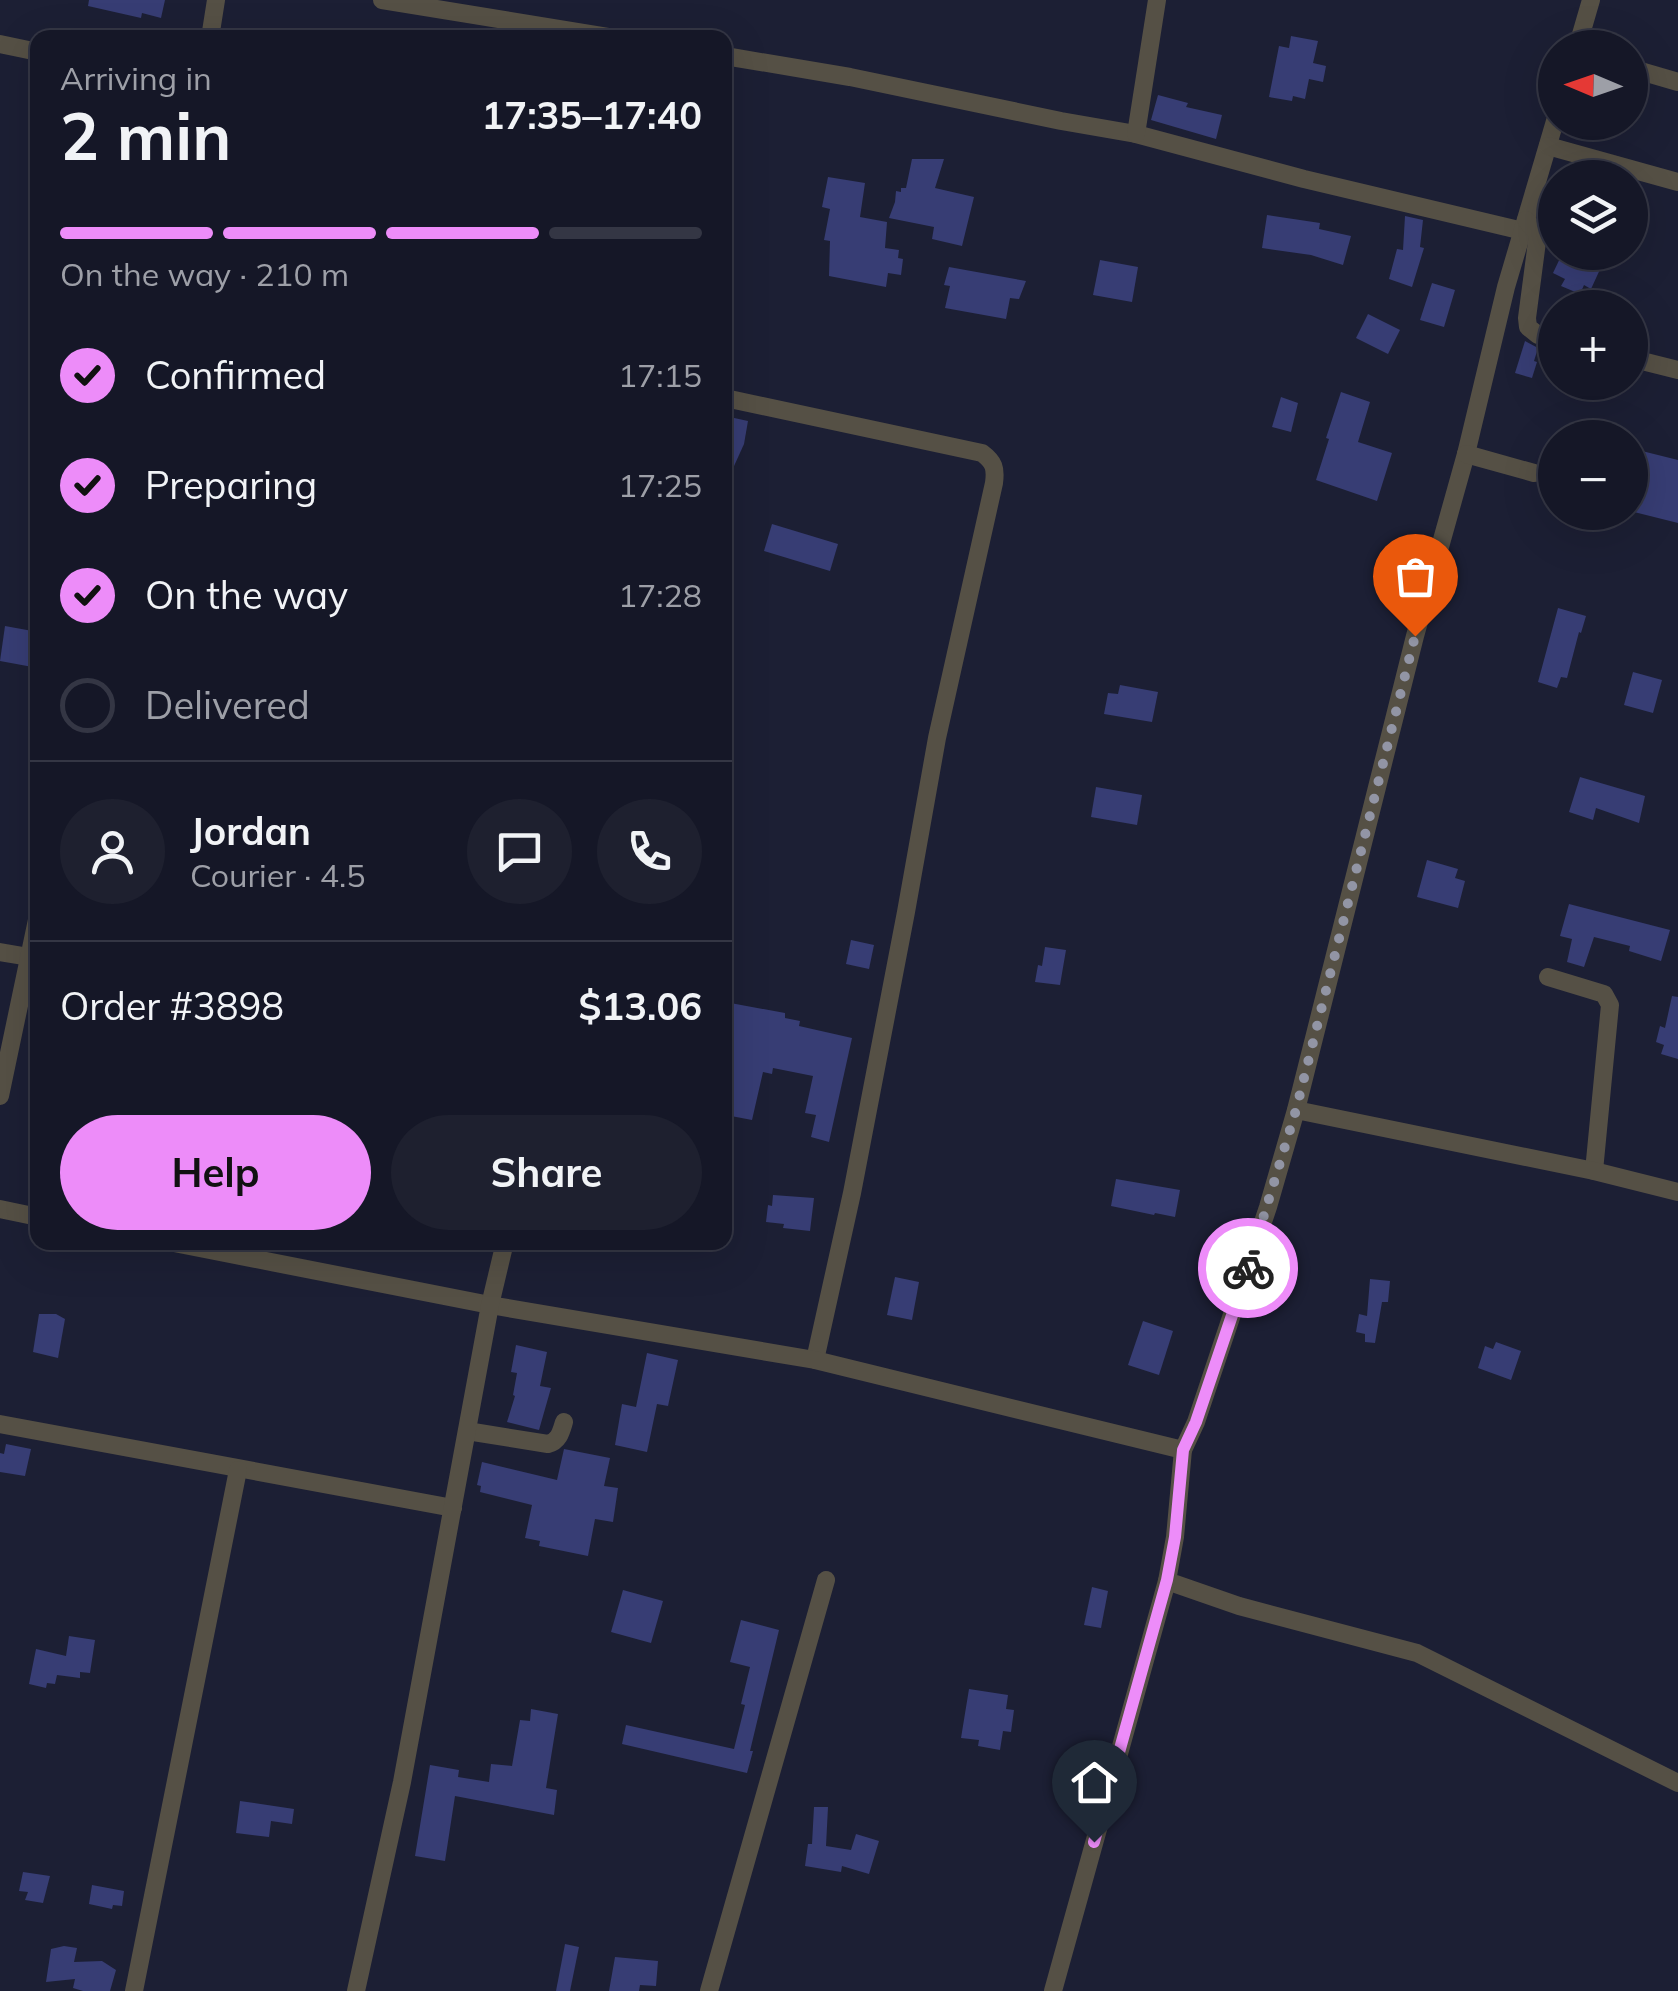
<!DOCTYPE html>
<meta charset="utf-8">
<style>
body{margin:0;font-family:Mulish,sans-serif;background:#1e202f;color:#f1f3f6;height:100vh;display:flex;flex-direction:column;font-size:38px;white-space:nowrap}
*{box-sizing:border-box;margin:0}
p{font-size:32px;color:#9d9fa7}
.icon{flex:none;width:55px;height:55px;fill:none;stroke:currentColor;stroke-width:2;stroke-linecap:round;stroke-linejoin:round}
.map{position:relative;flex:1;overflow:hidden}
.details{position:absolute;left:30px;top:30px;width:702px;height:1220px;display:flex;flex-direction:column;background:#151727;border-radius:20px;box-shadow:0 10px 40px #0002,0 0 0 2px #343644}
.details>*{flex:none}
.needle{width:65px;rotate:272deg}
.tools{position:absolute;left:1538px;top:30px;display:grid;gap:20px}
.tools a{display:grid;place-items:center;width:110px;height:110px;border-radius:50%;background:#151727;box-shadow:0 10px 40px #0002,0 0 0 2px #343644;font-size:50px}
.pin{position:absolute;display:grid;place-items:center;width:85px;height:85px;color:#fff;margin:-102px -42px;border-radius:50% 50% 50% 0;rotate:-45deg;box-shadow:0 0 10px #0007}
.pin .icon{rotate:45deg}
.courier{position:absolute;display:grid;place-items:center;width:100px;height:100px;margin:-50px;border:8px solid #ed8cf9;border-radius:50%;background:#fff;color:#222;box-shadow:0 2px 12px #0007}
.overview em{font-style:normal;font-weight:700}
.overview div{display:flex;flex-direction:column-reverse}
.overview{display:flex;align-items:center;justify-content:space-between;height:170px;padding:0 30px}
h1{font-size:65px;font-weight:700;line-height:75px}
.bar{display:grid;grid-template-columns:repeat(4,1fr);gap:15px 10px;align-content:center;height:120px;padding:0 30px}
.bar i{height:12px;border-radius:8px;background:#343644}
.bar .current{background:#ed8cf9}
.bar p{grid-column:span 4}
.line{display:flex;align-items:center;gap:25px;padding:0 30px;border-top:2px solid #343644}
.line div{flex:1}
.round{display:grid;place-items:center;flex:none;width:105px;height:105px;border-radius:52px;background:#1e202f}
ol{padding:0 30px;list-style:none}
li{display:flex;align-items:center;gap:30px;height:110px}
li p{margin-inline-start:auto}
li .icon{padding:10px;border-radius:50%;background:#ed8cf9;color:#111;stroke-width:4}
li:last-child{color:#9d9fa7}
li i{width:55px;height:55px;border:5px solid #343644;border-radius:50%}
.button{display:flex;gap:20px;margin-top:auto;padding:20px 30px}
.button a{flex:1;height:115px;border-radius:60px;background:#ed8cf9;color:#111;font-size:40px;font-weight:700;line-height:115px;text-align:center}
.button a+a{background:#1e202f;color:#f1f3f6}
.map>svg:first-child{display:block}
.building{fill:#373d74}
.lines{fill:none;stroke-linecap:round;stroke-linejoin:round}
.minor{stroke:#555045;stroke-width:18}
.done{stroke:#9295a5;stroke-width:10;stroke-dasharray:0 18}
.route{stroke:#ed8cf9;stroke-width:12}
</style>
<div class="map">
<svg width="1678" height="1991" viewBox="0 0 1678 1991">
<rect width="100%" height="100%" fill="#1c1f34"/>
<g class="building">
<polygon points="89,0 165,0 161,18 142,13 141,18 88,6"/>
<polygon points="1291,36 1318,41 1313,63 1326,66 1323,82 1309,79 1305,99 1293,96 1292,101 1269,97 1279,46 1289,48"/>
<polygon points="1158,95 1188,103 1186,107 1222,115 1216,139 1151,120"/>
<polygon points="912,159 944,159 935,188 974,197 962,246 932,239 934,227 889,218 895,202 896,191 901,192 901,188 906,188"/>
<polygon points="828,177 865,183 860,217 887,222 885,248 899,250 898,258 903,259 901,275 888,273 886,287 829,276 830,241 824,240 830,209 822,207"/>
<polygon points="1267,215 1320,223 1319,229 1351,236 1343,265 1311,255 1262,248"/>
<polygon points="1405,216 1423,220 1420,247 1424,248 1412,287 1389,279 1397,249 1403,250"/>
<polygon points="1563,252 1608,252 1591,289 1584,285 1580,294 1561,286 1565,279 1553,273"/>
<polygon points="1100,260 1138,267 1132,302 1093,295"/>
<polygon points="949,267 1026,281 1019,299 1010,298 1006,319 945,308 950,286 944,285"/>
<polygon points="1432,283 1455,290 1444,327 1420,320"/>
<polygon points="1368,314 1400,330 1388,354 1356,338"/>
<polygon points="1525,341 1538,348 1534,361 1537,362 1532,378 1515,373"/>
<polygon points="1341,392 1370,402 1358,442 1392,453 1377,501 1316,480 1329,439 1326,438"/>
<polygon points="1281,397 1298,403 1291,432 1272,427"/>
<polygon points="725,416 748,421 744,444 725,486"/>
<polygon points="1630,448 1678,460 1678,523 1630,511"/>
<polygon points="772,524 838,544 830,571 764,551"/>
<polygon points="1558,608 1586,616 1581,633 1579,632 1567,678 1561,677 1557,688 1538,682"/>
<polygon points="5,626 38,632 38,668 0,661"/>
<polygon points="1633,672 1662,680 1653,713 1624,705"/>
<polygon points="1120,685 1158,692 1152,722 1104,714 1108,693 1118,694"/>
<polygon points="1580,777 1645,796 1639,823 1596,808 1593,820 1569,812"/>
<polygon points="1096,787 1142,795 1137,825 1091,817"/>
<polygon points="1427,860 1458,869 1455,878 1465,881 1458,908 1417,897"/>
<polygon points="1569,904 1670,930 1661,961 1629,951 1630,946 1594,937 1584,967 1567,962 1572,939 1560,936"/>
<polygon points="851,940 874,945 869,969 846,964"/>
<polygon points="1045,947 1066,950 1060,985 1035,982 1038,965 1042,966"/>
<polygon points="1672,996 1678,997 1678,1059 1661,1054 1664,1045 1656,1042 1660,1026 1665,1028"/>
<polygon points="725,1002 785,1013 785,1018 800,1021 799,1026 852,1038 829,1142 811,1137 816,1115 805,1113 813,1076 773,1068 772,1074 763,1072 752,1120 731,1116 733,1107 725,1106 733,1066 725,1065"/>
<polygon points="1116,1179 1180,1190 1175,1217 1155,1213 1154,1215 1111,1206"/>
<polygon points="773,1195 814,1198 810,1231 783,1228 784,1224 766,1222 768,1205 772,1206"/>
<polygon points="895,1277 919,1282 912,1320 887,1315"/>
<polygon points="1370,1279 1390,1281 1388,1302 1382,1302 1375,1343 1365,1342 1365,1334 1356,1332 1359,1314 1367,1316"/>
<polygon points="39,1314 56,1314 65,1319 58,1358 33,1352"/>
<polygon points="1143,1321 1173,1331 1159,1375 1128,1365"/>
<polygon points="1496,1342 1521,1351 1511,1380 1478,1368 1485,1346 1493,1349"/>
<polygon points="516,1345 547,1352 540,1386 551,1388 539,1430 507,1422 515,1396 513,1395 517,1373 511,1372"/>
<polygon points="647,1353 678,1360 668,1406 657,1404 647,1452 615,1445 622,1404 636,1407"/>
<polygon points="6,1444 31,1449 25,1476 0,1472 0,1453 4,1454"/>
<polygon points="564,1449 610,1458 604,1486 618,1488 613,1522 595,1519 588,1556 539,1546 540,1541 525,1538 532,1505 480,1492 481,1486 477,1485 482,1462 557,1480"/>
<polygon points="1092,1587 1108,1591 1101,1628 1084,1625"/>
<polygon points="623,1590 663,1601 651,1643 611,1632"/>
<polygon points="741,1620 779,1630 750,1751 753,1751 747,1773 622,1744 626,1725 734,1749 745,1705 741,1704 750,1667 730,1662"/>
<polygon points="69,1636 95,1640 90,1673 80,1672 80,1678 57,1675 55,1684 47,1683 46,1688 29,1684 36,1649 66,1656"/>
<polygon points="969,1689 1008,1695 1006,1709 1014,1710 1011,1732 1003,1731 1000,1750 978,1746 979,1740 961,1738"/>
<polygon points="531,1709 558,1714 546,1788 557,1790 554,1815 455,1796 445,1861 415,1856 430,1765 459,1770 458,1777 489,1782 491,1764 512,1766 520,1720 530,1721"/>
<polygon points="240,1801 294,1809 292,1824 271,1821 269,1837 236,1833"/>
<polygon points="814,1807 828,1807 826,1846 851,1850 856,1834 879,1841 869,1874 842,1866 841,1872 805,1866 808,1844 812,1844"/>
<polygon points="23,1872 50,1876 43,1903 25,1900 28,1892 19,1891"/>
<polygon points="92,1885 124,1891 122,1906 113,1905 112,1909 89,1904"/>
<polygon points="565,1944 579,1947 570,1991 556,1991"/>
<polygon points="64,1946 77,1948 74,1962 102,1961 116,1970 110,1991 83,1991 73,1988 75,1979 46,1982 51,1949"/>
<polygon points="615,1957 658,1961 656,1986 640,1985 639,1991 609,1991"/>
</g>
<g class="lines">
<g class="minor">
<polyline points="382,0 614,38"/>
<polyline points="210,38 216,0"/>
<polyline points="0,44 38,52"/>
<polyline points="1577,48 1591,0"/>
<polyline points="725,56 850,77 1061,121 1136,134 1304,179 1523,231"/>
<polyline points="1630,68 1678,82"/>
<polyline points="1555,121 1506,287 1466,454 1415,636 1296,1110 1268,1207 1196,1422 1183,1450 1175,1537 1167,1581 1239,1606 1417,1653 1678,1783"/>
<polyline points="1136,134 1157,0"/>
<polyline points="1548,146 1678,182"/>
<polyline points="1526,220 1538,234 1527,318 1528,327 1538,335 1555,339"/>
<polyline points="1630,358 1678,370"/>
<path d="M725 398 982 453C994 462 996 468 994 483L937 738 906 912 852 1193 815 1360"/>
<polyline points="1466,454 1534,473"/>
<polyline points="0,952 29,957"/>
<polyline points="1548,977 1604,994 1610,1005 1594,1171"/>
<polyline points="0,1096 38,915"/>
<polyline points="1296,1110 1594,1171 1678,1192"/>
<polyline points="0,1209 38,1217"/>
<polyline points="169,1242 490,1305 815,1360 1183,1450"/>
<polyline points="0,1424 453,1508"/>
<path d="M467 1431 548 1444C559 1441 561 1432 564 1422"/>
<polyline points="134,1991 238,1470"/>
<polyline points="356,1991 402,1782 490,1305 505,1242"/>
<polyline points="709,1991 826,1580"/>
<polyline points="1053,1991 1167,1581"/>
</g>
</g>
<g class="lines">
<polyline class="done" points="1248,1268 1296,1110 1415,636"/>
<polyline class="route" points="1094,1842 1167,1580 1175,1537 1183,1450 1196,1422 1248,1268"/>
</g>
</svg>
<div class="tools">
<a><svg class="needle" viewBox="-14 -14 28 28"><path d="M0-13l5 13h-10z" fill="#e53935"/><path d="M0 13l5-13h-10z" fill="#9d9fa7"/></svg></a>
<a><svg class="icon" aria-label="layers" viewBox="0 0 24 24"><path d="M12 4l9 5-9 5-9-5zM3 14l9 5 9-5"/></svg></a>
<a>+</a>
<a>−</a>
</div>
<div class="pin" style="left:1415px;top:636px;background:#ea580c"><svg class="icon" aria-label="bag" viewBox="0 0 24 24"><path d="M5 8h14l-1 12H6zM9 8a3 3 0 0 1 6 0"/></svg></div>
<div class="pin" style="left:1094px;top:1842px;background:#1f2937"><svg class="icon" aria-label="home" viewBox="0 0 24 24"><path d="M3 11l9-7 9 7M6 9v11h12V9"/></svg></div>
<div class="courier" style="left:1248px;top:1268px"><svg class="icon" aria-label="bike" viewBox="0 0 24 24"><circle cx="6" cy="16" r="4"/><circle cx="18" cy="16" r="4"/><path d="M6 16l4-8h5l3 8M10 8l3 8H6M13 5h3"/></svg></div>
<section class="details">
<div class="overview"><div><h1>2 min</h1><p>Arriving in</p></div><em>17:35–17:40</em></div>
<div class="bar"><i class="current"></i><i class="current"></i><i class="current"></i><i></i><p>On the way · 210 m</p></div>
<ol>
<li><svg class="icon" aria-label="check" viewBox="0 0 24 24"><path d="M5 12l5 5 9-10"/></svg>Confirmed<p>17:15</p></li>
<li><svg class="icon" aria-label="check" viewBox="0 0 24 24"><path d="M5 12l5 5 9-10"/></svg>Preparing<p>17:25</p></li>
<li><svg class="icon" aria-label="check" viewBox="0 0 24 24"><path d="M5 12l5 5 9-10"/></svg>On the way<p>17:28</p></li>
<li><i></i>Delivered</li>
</ol>
<div class="line" style="height:180px"><a class="round"><svg class="icon" aria-label="person" viewBox="0 0 24 24"><circle cx="12" cy="8" r="4"/><path d="M4 21q1-7 8-7t8 7"/></svg></a><div><b>Jordan</b><p>Courier · 4.5</p></div><a class="round"><svg class="icon" aria-label="chat" viewBox="0 0 24 24"><path d="M4 5h16v11H9l-5 4z"/></svg></a><a class="round"><svg class="icon" aria-label="phone" viewBox="0 0 24 24"><path d="M5 4h4l2 5-3 2q2 4 5 5l2-3 5 2v4C11 20 4 13 5 4z"/></svg></a></div>
<div class="line" style="height:130px"><div>Order #3898</div><b>$13.06</b></div>
<div class="button"><a>Help</a><a>Share</a></div>
</section>
</div>
